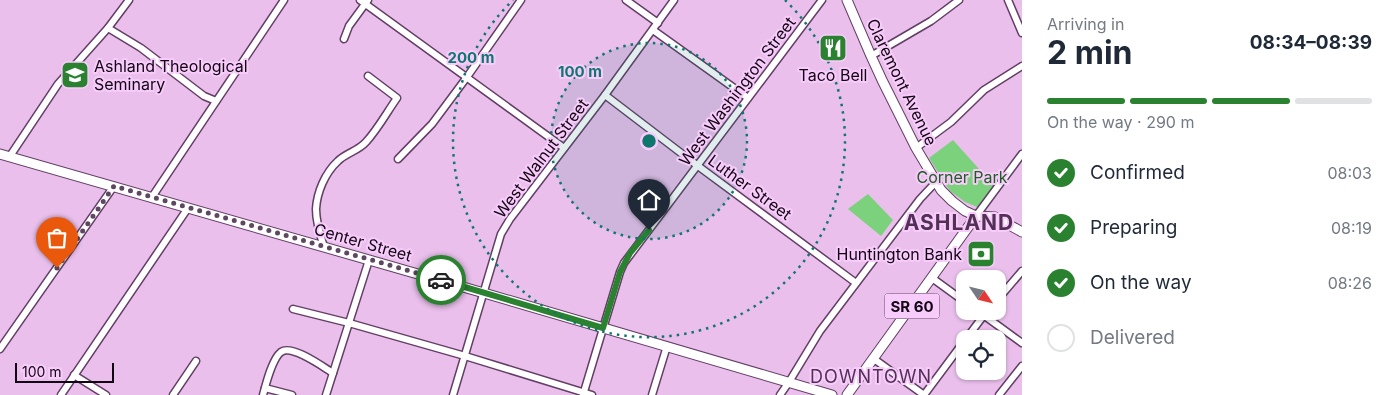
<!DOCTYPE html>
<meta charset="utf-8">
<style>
body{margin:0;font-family:Inter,sans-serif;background:#f2f2f3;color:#1f2937;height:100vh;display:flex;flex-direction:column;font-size:19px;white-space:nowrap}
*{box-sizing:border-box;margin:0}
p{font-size:16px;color:#747a83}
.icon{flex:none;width:28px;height:28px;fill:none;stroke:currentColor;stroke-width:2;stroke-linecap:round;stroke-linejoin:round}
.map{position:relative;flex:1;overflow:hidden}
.drawer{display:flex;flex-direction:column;background:#fff;width:375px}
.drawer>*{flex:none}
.needle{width:32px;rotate:125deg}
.controls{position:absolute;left:956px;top:270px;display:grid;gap:10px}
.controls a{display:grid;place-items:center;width:50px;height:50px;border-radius:10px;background:#fff;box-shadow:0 1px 4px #0004;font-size:25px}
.scale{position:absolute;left:15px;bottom:12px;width:99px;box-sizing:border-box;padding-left:5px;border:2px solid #130614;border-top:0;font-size:14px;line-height:18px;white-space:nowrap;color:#130614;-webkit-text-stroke:4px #f7ccfa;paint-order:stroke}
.pin{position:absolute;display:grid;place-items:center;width:42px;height:42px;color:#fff;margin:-51px -21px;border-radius:50% 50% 50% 0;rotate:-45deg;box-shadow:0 0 5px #0007}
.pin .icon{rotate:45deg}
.courier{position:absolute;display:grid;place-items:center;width:50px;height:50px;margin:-25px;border:4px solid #2a8230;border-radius:50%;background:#fff;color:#222;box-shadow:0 1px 6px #0007}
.summary em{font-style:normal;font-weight:700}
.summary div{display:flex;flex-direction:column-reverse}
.summary{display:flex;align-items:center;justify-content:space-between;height:85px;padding:0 25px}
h1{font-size:32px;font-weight:700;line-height:38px}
.bar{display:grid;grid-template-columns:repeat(4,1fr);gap:8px 5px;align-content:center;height:60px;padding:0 25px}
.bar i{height:6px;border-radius:4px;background:#e0e1e3}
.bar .on{background:#2a8230}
.bar p{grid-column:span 4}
ol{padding:0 25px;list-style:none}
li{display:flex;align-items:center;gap:15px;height:55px}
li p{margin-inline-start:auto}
li .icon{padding:5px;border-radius:50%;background:#2a8230;color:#fff;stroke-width:4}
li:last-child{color:#747a83}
li i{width:28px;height:28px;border:2px solid #e0e1e3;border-radius:50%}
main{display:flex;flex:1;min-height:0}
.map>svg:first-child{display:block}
.green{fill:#7cd17d}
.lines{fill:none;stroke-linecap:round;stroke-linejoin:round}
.minor-casing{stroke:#623e65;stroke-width:9}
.major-casing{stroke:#623e65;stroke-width:11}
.minor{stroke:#fff;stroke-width:6}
.major{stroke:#fff;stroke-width:9}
.done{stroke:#5e4760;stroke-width:5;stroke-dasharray:0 9}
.route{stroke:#2a8230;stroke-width:6}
.ring{fill:none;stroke:#0f766e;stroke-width:2.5;stroke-dasharray:2.5 5}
.labels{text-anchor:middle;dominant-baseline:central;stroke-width:4;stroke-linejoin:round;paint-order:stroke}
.shield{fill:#f7ccfa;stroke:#574159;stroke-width:1}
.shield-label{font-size:15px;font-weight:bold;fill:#130614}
.poi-label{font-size:16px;fill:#130614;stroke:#f7ccfa;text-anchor:start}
.street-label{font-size:16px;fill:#130614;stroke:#f7ccfa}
.park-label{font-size:16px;fill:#1c5f21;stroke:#f7ccfa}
.neighbourhood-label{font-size:18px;letter-spacing:1px;fill:#533056;stroke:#f7ccfa}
.district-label{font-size:21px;font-weight:bold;letter-spacing:1px;fill:#533056;stroke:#f7ccfa}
.centre{fill:#0f766e;stroke:#f7ccfa;stroke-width:2.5}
.ring-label{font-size:15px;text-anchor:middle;font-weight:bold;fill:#0f766e;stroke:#f7ccfa;stroke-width:4;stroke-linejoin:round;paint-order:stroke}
</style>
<main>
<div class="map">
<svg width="1022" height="395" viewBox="0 0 1022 395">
<rect width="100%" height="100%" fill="#eabfec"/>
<g class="green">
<polygon points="953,140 997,189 982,209 965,202 950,191 929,158"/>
<polygon points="868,194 893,220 881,236 848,209"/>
</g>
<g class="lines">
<defs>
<g id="minor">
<polyline points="360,0 564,148"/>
<polyline points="626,0 658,23"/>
<polyline points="1008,0 1022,33"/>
<polyline points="108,28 141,48 204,96 216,101"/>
<polyline points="653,30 748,98"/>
<polyline points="344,39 349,26 368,0"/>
<polyline points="871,56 931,21 959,0"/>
<polyline points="605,95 698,166 856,283"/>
<polyline points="916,148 951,122 984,90 1022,66"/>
<polyline points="10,156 58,84 108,28 129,0"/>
<polyline points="398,159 432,124 467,77 521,0"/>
<polyline points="152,197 284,0"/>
<polyline points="976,216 1022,154"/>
<path d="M324 247C320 235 316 221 316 209 317 192 325 173 338 161 346 153 358 151 366 142 378 129 387 112 397 98L368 76"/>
<polyline points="932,278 965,302"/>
<polyline points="998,299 1022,271"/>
<polyline points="293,309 349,323 465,356 592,395"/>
<polyline points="978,311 1022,343"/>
<polyline points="966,339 987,311"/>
<polyline points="0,349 114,186"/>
<polyline points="874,359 924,395"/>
<polyline points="74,375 106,395"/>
<polyline points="265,388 292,395"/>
<polyline points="61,395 188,208"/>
<polyline points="173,395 196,361"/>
<path d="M263 395C266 384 272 359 281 352 292 344 323 367 333 373"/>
<polyline points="326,395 369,260"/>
<polyline points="453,395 501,234 510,219 605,95 674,0"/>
<polyline points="583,395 620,272 624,263 822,0"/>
<polyline points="652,395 667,346"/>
<polyline points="780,395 789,382 820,331 920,199 936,182"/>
<polyline points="924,395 965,340"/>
<polyline points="999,395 1022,366"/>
</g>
<g id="major">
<polyline points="847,0 871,56 882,80 916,148 941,190 952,201 965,211 976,216 995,217 1022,232"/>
<polyline points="0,154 484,293 832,395"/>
<polyline points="847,395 976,216"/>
</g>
</defs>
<use href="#minor" class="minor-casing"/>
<use href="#major" class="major-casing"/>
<use href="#minor" class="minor"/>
<use href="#major" class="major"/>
</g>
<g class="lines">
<polyline class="done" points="57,268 114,186 441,280"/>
<polyline class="route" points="441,280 603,328 620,272 630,253 649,230"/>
</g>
<circle cx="649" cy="141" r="98" fill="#0f766e" fill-opacity=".12"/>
<g class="ring">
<circle cx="649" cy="141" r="98"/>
<path d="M785 0A196 196 0 1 1 513 0"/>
</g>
<defs>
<symbol id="restaurant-square" viewBox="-11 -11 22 22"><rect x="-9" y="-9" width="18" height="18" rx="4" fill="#2a8230" stroke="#f7ccfa"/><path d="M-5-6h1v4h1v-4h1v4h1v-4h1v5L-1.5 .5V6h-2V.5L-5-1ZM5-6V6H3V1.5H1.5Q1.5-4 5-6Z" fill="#fff"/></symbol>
<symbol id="university-square" viewBox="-11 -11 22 22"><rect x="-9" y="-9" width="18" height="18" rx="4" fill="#2a8230" stroke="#f7ccfa"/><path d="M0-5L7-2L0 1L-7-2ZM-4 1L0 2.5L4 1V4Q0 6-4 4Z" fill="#fff"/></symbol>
<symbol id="bank-square" viewBox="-11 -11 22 22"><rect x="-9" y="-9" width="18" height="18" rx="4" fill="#2a8230" stroke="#f7ccfa"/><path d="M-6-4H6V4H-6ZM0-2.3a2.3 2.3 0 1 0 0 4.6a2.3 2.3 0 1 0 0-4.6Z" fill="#fff"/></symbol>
</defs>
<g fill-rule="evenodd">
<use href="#restaurant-square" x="817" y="32" width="32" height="32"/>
<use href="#university-square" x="59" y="59" width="32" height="32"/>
<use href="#bank-square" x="965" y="238" width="32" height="32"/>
</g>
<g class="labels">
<rect class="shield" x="884.5" y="293.5" width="55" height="25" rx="4"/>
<g class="shield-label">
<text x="912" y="306">SR 60</text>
</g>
<g class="poi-label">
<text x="94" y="66">Ashland Theological<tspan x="94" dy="18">Seminary</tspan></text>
<text x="833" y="75" text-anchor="middle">Taco Bell</text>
<text x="962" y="254" text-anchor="end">Huntington Bank</text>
</g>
<g class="street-label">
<text transform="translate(902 82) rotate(64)">Claremont Avenue</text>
<text transform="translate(737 91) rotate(-53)">West Washington Street</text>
<text transform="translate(541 158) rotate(-53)">West Walnut Street</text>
<text transform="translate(750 187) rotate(36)">Luther Street</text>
<text transform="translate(363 242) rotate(16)">Center Street</text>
</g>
<g class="park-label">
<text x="962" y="177">Corner Park</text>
</g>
<g class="neighbourhood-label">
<text x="871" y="376">DOWNTOWN</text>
</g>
<g class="district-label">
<text x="959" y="222">ASHLAND</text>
</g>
</g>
<circle cx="649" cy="141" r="8" class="centre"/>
<g class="ring-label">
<text x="471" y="63">200 m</text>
<text x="580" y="77">100 m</text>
</g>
</svg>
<div class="controls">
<a><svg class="needle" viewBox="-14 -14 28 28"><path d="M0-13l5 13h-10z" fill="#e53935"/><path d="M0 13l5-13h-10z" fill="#747a83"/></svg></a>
<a><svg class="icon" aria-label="locate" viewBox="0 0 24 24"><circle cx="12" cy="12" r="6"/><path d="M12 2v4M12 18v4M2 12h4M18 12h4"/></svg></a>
</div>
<div class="scale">100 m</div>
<div class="pin" style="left:57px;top:268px;background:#ea580c"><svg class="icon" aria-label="bag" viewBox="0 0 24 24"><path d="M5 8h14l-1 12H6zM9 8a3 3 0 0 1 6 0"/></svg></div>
<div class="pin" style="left:649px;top:230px;background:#1f2937"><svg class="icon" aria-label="home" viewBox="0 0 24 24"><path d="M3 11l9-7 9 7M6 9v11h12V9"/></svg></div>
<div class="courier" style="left:441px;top:280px"><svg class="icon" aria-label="car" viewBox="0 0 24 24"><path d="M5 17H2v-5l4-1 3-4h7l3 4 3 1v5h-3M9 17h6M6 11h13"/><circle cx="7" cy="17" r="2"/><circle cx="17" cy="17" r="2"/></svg></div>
</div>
<section class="drawer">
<div class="summary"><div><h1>2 min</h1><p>Arriving in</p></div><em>08:34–08:39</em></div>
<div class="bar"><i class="on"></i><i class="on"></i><i class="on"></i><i></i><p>On the way · 290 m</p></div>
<ol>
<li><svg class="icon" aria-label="check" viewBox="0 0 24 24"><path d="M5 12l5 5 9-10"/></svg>Confirmed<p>08:03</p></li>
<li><svg class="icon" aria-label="check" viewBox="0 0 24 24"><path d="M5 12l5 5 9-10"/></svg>Preparing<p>08:19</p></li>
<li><svg class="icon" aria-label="check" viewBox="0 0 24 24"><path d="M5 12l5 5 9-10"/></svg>On the way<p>08:26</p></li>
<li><i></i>Delivered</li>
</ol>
</section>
</main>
